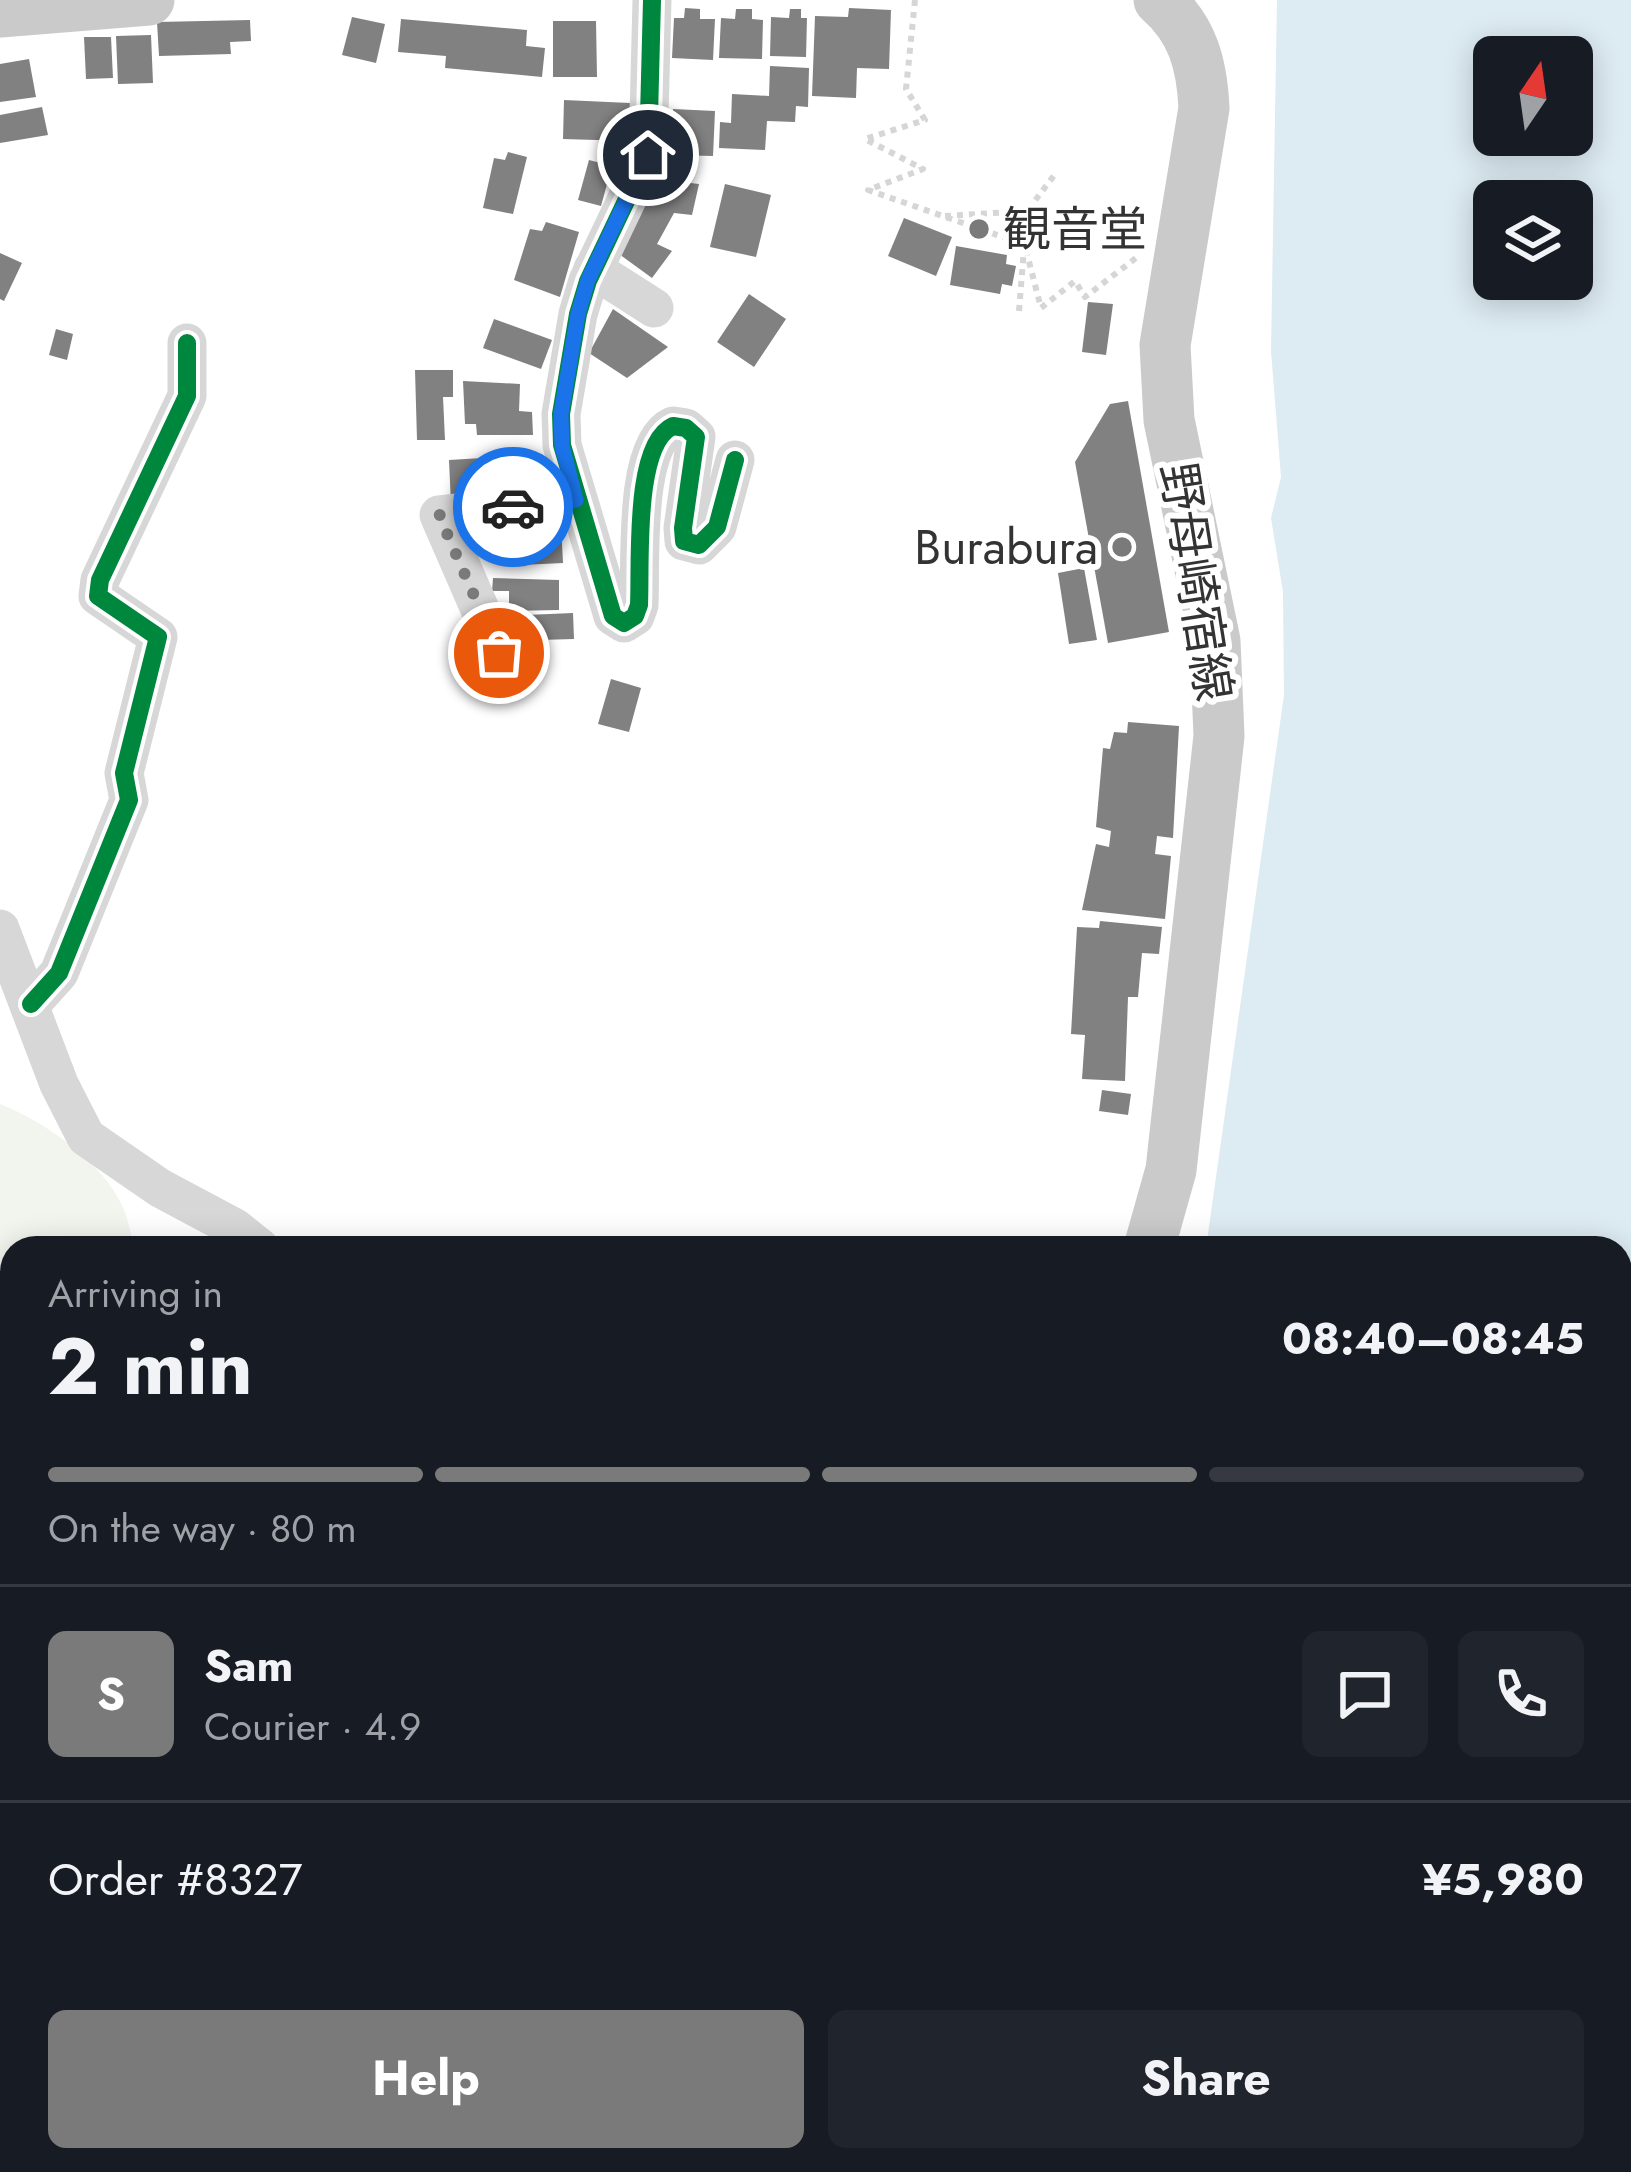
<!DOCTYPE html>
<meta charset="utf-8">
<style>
body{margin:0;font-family:Jost,"Noto Sans JP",sans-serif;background:#20242c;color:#f1f3f6;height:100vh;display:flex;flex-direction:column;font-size:45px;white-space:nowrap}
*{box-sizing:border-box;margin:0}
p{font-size:39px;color:#9ea1a6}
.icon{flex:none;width:66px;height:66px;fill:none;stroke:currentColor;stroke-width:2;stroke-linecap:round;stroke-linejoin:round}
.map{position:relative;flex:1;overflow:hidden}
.sheet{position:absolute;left:0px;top:1236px;width:1632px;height:936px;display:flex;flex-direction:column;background:#171b24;border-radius:36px 36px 0 0;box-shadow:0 6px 30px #0003}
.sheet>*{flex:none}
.needle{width:78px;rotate:13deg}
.controls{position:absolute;left:1473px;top:36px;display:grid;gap:24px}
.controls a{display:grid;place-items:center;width:120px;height:120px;border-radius:18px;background:#171b24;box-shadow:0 6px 30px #0003;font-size:60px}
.pin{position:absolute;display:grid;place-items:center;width:102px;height:102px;color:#fff;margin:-51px;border:6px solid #fff;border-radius:50%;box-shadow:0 3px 12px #0007}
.courier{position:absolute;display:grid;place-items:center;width:120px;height:120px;margin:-60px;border:9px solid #1a73e8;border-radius:50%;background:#fff;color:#222;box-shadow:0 3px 15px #0007}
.summary em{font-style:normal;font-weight:700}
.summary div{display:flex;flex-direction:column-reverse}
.summary{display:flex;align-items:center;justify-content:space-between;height:204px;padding:0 48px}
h1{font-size:78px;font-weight:700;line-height:90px}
.bar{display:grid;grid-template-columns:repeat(4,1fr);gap:18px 12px;align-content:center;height:144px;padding:0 48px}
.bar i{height:15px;border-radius:9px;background:#363941}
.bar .on{background:#7a7a7a}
.bar p{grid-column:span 4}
.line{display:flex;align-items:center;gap:30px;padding:0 48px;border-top:3px solid #363941}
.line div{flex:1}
.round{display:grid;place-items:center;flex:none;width:126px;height:126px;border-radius:18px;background:#20242c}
.action{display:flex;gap:24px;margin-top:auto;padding:24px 48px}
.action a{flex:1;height:138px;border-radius:18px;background:#7a7a7a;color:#fff;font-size:48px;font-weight:700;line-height:138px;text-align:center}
.action a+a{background:#20242c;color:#f1f3f6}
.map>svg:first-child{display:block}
.green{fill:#f1f5ed}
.water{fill:#ddebf3;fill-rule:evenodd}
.building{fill:#818181}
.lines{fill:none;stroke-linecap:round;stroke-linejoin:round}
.path{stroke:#d6d6d6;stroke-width:6;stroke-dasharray:6 6;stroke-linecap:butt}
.minor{stroke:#d7d7d7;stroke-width:39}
.major{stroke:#cacaca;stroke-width:51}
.cycleway-casing{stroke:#fff;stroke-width:26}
.cycleway{stroke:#00873e;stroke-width:18}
.done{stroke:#7a7a7a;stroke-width:12;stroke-dasharray:0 21.6}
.route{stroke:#1a73e8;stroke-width:15}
.poi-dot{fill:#7a7a7a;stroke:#fff;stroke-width:4.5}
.labels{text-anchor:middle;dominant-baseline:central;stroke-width:12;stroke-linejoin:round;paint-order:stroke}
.poi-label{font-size:48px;fill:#333;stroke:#fff;text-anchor:start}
.street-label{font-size:48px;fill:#333;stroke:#fff}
</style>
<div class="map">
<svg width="1631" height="2172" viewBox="0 0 1631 2172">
<rect width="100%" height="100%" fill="#fff"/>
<g class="green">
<path d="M0 1104C45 1122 105 1163 124 1210 129 1222 131 1236 135 1248H12V1428L0 1435Z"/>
<polygon points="39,2160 542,2160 558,2172 56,2172"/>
<polygon points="1007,2160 1157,2160 1173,2172 998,2172"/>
</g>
<path class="water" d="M1277 0H1631V2172H1545L1541 2160H1620V1248H1206L1284 695 1283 592 1271 518 1281 477 1271 351ZM1494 57H1572V135H1494ZM1494 201H1572V279H1494Z"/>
<g class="building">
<polygon points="685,8 700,9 700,19 715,19 713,60 672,58 674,18 684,18"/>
<polygon points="849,8 891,10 889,69 857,68 856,98 812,96 815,16 848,17"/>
<polygon points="736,9 752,9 752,19 763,20 762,59 719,58 721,18 735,19"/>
<polygon points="790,9 801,9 801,18 807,18 806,57 770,56 771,17 789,18"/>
<polygon points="352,17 385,24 376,63 342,55"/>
<polygon points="401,19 527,30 526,46 545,48 542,77 445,68 446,56 398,52"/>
<polygon points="250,20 251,41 230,42 231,54 159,56 157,22"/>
<polygon points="553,21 596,21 597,77 553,77"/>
<polygon points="151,35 153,83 118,84 116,36"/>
<polygon points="84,37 111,37 113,78 86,79"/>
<polygon points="29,59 36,97 0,102 0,64"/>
<polygon points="770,66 809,68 808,107 796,106 795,122 767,121 765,150 719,148 720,122 731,123 732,94 769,96"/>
<polygon points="564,100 630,103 629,141 563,139"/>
<polygon points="42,107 48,135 0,143 0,115"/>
<polygon points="673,109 715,111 713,156 671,155"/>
<polygon points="508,152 527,157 513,214 483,208 494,158 505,160"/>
<polygon points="589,160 612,166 601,206 578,200"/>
<polygon points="656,179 699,184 692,215 674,213 657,244 672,251 652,278 619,254"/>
<polygon points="725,184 771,195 756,257 710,247"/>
<polygon points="904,218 952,237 936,276 888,256"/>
<polygon points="546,222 579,232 560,297 514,280 530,229 542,231"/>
<polygon points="956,246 1007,255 1006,264 1016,266 1012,286 1002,284 1000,294 950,285"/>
<polygon points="0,253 22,263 4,301 0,299"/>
<polygon points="749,294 786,319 754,367 717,342"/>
<polygon points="1088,302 1113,304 1106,355 1082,352"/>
<polygon points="613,309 668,347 627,378 589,353"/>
<polygon points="494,319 552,340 541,369 483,348"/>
<polygon points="56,329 73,334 67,360 49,355"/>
<polygon points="415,370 453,370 453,397 443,397 445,440 417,440"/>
<polygon points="463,381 520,384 519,411 532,412 533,435 477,435 476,424 465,424"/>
<polygon points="1128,401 1169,632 1108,643 1075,462 1110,404"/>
<polygon points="542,454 544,497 504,499 502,456"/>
<polygon points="499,457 502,495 451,505 449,460"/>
<polygon points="553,512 554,524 561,524 563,563 521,565 519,527 529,526 528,514"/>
<polygon points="1084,568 1097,640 1069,644 1058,573"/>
<polygon points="493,578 559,580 559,610 509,611 509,591 492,591"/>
<polygon points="573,613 574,639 539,640 538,648 513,648 504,616"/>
<polygon points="611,679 641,688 629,732 598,724"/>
<polygon points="1128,722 1179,726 1173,838 1157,836 1155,854 1171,856 1165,919 1082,910 1096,844 1109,847 1111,831 1096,827 1103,748 1110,749 1114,732 1127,733"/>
<polygon points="1100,921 1162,927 1159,954 1142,953 1138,997 1128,997 1125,1081 1082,1079 1085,1035 1071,1034 1077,927 1099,928"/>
<polygon points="1102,1090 1131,1094 1128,1115 1099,1111"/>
<polygon points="0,1565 12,1570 12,1919 0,1915"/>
</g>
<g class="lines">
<g class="path">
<polyline points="915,0 906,89 925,120 865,139 923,169 868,190 1026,245"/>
<polyline points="945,216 1027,211 1056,173"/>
<polyline points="1026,250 1041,308 1075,281 1085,297 1136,258"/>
<polyline points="1019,311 1027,211"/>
</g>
<g class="minor">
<path d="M652 0 648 155 588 281 578 314 561 414 562 445 613 616 624 623 635 616 639 605C641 564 633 444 673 426L686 428 696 437 683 528 684 541 699 545 717 527 735 460"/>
<polyline points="593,269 654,308"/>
<polyline points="499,653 439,515 576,500"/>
<polyline points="0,929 59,1084 86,1137 160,1188 235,1228 260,1248"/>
<polyline points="31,1004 59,973 129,800 124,773 158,637 98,596 100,580 187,396 187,343"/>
</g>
<g class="major">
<polyline points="0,12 149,0"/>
<path d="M1149 1248 1171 1170 1219 736 1215 641 1169 420 1165 345 1204 108C1202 65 1193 29 1159 0"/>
<polyline points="1402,2160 1408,2172"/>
</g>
<defs>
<g id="cycleway">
<path d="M652 0 648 155 588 281 578 314 561 414 562 445 613 616 624 623 635 616 639 605C641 564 633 444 673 426L686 428 696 437 683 528 684 541 699 545 717 527 735 460"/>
<polyline points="31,1004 59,973 129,800 124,773 158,637 98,596 100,580 187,396 187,343"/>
</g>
</defs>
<use href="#cycleway" class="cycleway-casing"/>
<use href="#cycleway" class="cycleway"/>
</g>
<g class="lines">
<polyline class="done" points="499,653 439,515 513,507"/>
<polyline class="route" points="513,507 576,500 562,446 561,414 578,314 588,280 648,155"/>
</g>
<g class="poi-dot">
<circle cx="979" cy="229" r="12"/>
<circle cx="1122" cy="547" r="12"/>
</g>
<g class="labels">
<g class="poi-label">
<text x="1003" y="229">観音堂</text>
<text x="1098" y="547" text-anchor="end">Burabura</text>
</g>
<g class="street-label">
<text transform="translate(1196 582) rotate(81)">野母崎宿線</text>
</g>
</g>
</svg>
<div class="controls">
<a><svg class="needle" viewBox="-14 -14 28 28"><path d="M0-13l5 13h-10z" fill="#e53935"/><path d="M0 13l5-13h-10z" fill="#9ea1a6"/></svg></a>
<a><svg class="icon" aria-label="layers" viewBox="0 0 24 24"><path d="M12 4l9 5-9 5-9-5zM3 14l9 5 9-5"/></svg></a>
</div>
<div class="pin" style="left:499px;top:653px;background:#ea580c"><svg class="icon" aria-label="bag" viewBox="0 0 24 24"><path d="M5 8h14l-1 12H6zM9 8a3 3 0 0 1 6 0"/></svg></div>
<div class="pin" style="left:648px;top:155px;background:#1f2937"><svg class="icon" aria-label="home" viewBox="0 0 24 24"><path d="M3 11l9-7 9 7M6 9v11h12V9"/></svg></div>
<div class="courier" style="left:513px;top:507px"><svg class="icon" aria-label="car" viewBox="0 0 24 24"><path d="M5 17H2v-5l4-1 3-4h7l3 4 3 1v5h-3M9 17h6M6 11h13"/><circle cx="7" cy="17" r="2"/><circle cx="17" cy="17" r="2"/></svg></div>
<section class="sheet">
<div class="summary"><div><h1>2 min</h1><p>Arriving in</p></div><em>08:40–08:45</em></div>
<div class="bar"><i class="on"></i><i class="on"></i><i class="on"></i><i></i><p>On the way · 80 m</p></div>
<div class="line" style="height:216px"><b class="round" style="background:#7a7a7a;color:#fff">S</b><div><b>Sam</b><p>Courier · 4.9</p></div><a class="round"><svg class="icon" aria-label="chat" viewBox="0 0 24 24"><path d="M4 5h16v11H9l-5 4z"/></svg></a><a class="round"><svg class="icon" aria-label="phone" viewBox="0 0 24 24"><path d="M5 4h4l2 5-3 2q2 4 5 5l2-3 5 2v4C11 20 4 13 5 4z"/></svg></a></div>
<div class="line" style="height:156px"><div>Order #8327</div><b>¥5,980</b></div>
<div class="action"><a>Help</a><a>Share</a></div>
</section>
</div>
